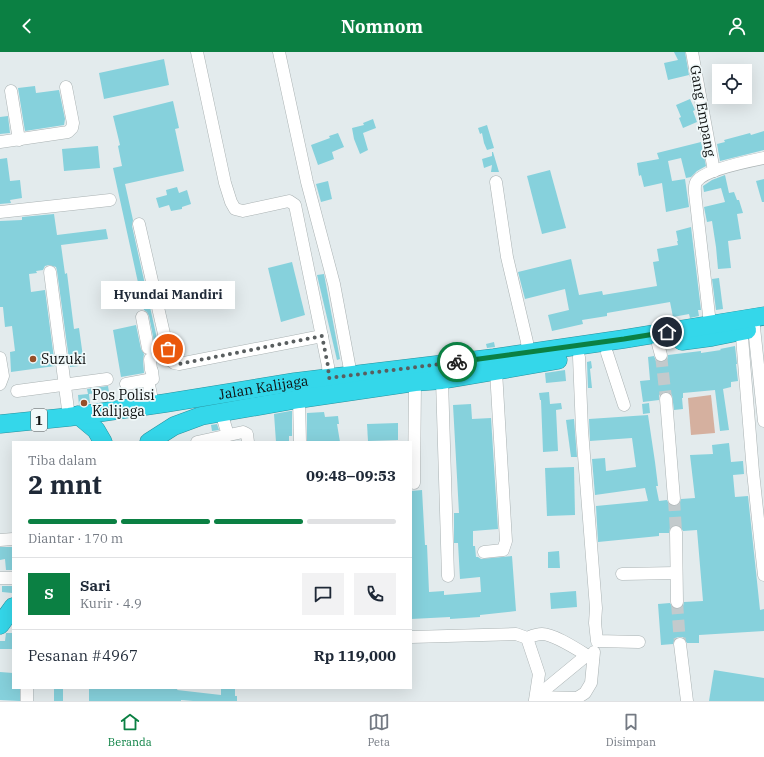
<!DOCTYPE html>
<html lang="id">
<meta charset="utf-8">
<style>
body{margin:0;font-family:"IBM Plex Serif",serif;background:#f2f2f3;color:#1f2937;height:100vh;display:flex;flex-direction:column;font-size:15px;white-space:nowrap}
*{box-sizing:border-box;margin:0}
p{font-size:13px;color:#747a83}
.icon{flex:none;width:22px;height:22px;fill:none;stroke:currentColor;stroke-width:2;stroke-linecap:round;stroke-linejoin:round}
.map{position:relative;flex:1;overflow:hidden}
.drawer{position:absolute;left:12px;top:389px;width:400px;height:248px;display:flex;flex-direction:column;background:#fff;border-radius:0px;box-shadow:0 4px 16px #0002}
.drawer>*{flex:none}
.buttons{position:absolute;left:712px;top:12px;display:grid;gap:8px}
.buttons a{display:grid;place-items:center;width:40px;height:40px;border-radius:0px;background:#fff;box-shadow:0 4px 16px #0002;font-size:20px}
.pin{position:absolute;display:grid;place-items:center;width:34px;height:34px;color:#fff;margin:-17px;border:2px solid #fff;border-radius:50%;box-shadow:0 1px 4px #0007}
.courier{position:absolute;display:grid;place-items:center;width:40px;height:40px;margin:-20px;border:3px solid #0b8043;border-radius:50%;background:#fff;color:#222;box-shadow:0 1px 5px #0007}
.bubble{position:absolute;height:28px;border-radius:0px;background:#fff;box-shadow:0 4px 16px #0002;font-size:13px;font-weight:700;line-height:28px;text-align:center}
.overview em{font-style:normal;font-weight:700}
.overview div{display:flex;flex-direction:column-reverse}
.overview{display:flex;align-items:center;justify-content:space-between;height:68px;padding:0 16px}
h1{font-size:26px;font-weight:700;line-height:30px}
.bar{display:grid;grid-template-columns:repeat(4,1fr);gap:6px 4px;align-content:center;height:48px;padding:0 16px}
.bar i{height:5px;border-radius:3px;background:#e0e1e3}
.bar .current{background:#0b8043}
.bar p{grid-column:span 4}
.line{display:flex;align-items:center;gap:10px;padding:0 16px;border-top:1px solid #e0e1e3}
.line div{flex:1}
.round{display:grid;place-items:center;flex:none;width:42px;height:42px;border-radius:0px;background:#f2f2f3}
header{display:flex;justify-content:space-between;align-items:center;height:52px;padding:0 16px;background:#0b8043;color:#fff;font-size:18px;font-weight:700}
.tab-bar{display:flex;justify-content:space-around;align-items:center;height:56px;border-top:1px solid #e0e1e3;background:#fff;font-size:11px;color:#747a83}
.tab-bar a{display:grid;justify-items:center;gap:2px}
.tab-bar .current{color:#0b8043}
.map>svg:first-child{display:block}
.green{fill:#d5b09f}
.building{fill:#86d1dc}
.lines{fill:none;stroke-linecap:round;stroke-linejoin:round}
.minor-tunnel{stroke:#c3cacc;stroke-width:12;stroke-dasharray:12 6;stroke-linecap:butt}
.minor-casing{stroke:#aab2b3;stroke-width:13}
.highway-casing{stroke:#27929e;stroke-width:19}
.minor{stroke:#fff;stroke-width:12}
.highway{stroke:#34d7ea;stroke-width:18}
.done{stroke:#595e5f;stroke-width:4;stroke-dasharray:0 7.2}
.route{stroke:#0b8043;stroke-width:5}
.poi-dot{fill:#975029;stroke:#f1f9fa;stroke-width:1.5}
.labels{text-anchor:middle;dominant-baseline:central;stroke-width:3.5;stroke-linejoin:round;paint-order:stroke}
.shield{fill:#f1f9fa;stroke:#535758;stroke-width:1}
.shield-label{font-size:13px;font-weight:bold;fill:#0f1212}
.street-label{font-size:14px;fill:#0f1212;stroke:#f1f9fa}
.poi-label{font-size:14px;fill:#0f1212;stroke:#f1f9fa;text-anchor:start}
</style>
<header><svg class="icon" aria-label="back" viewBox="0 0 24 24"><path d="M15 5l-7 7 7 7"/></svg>Nomnom<svg class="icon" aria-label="person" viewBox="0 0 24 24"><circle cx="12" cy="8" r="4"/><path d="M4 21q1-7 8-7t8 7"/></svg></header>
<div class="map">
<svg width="764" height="649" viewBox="0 0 764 649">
<rect width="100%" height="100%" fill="#e3ebed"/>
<polygon class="green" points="711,343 715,381 691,383 688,346"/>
<g class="building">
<polygon points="674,0 685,0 689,23 668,28 664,11 678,8"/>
<polygon points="164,7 169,33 104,47 99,21"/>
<polygon points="35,34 36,41 59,38 65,67 64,73 25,79 18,36"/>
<polygon points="690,47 695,58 693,59 697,70 683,76 679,66 681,65 676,53"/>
<polygon points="173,49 179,76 175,77 184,119 125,132 133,168 132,174 162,309 158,310 156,303 154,301 155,295 149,264 147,260 144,258 113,116 122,114 118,94 120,93 113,64"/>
<polygon points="8,64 10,81 0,82 0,65"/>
<polygon points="373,67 376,76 363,81 368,98 360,102 354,87 352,76 364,73 363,71"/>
<polygon points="487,73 494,96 487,98 484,91 482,81 480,82 478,76"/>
<polygon points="764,79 764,98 720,109 717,92 725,90 724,88 750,81 751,83"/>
<polygon points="338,81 344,95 332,100 334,107 318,113 311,93 330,86 329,84"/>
<polygon points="701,90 706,114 697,119 691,125 686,126 681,106 668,109 672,129 685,127 689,155 666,160 662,131 644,135 641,123 639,124 637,111 659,107 657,101"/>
<polygon points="98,94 100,116 64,119 62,97"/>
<polygon points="492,100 493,100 499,120 491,120 492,113 484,116 482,107 492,104"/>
<polygon points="7,106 10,129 20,128 22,146 10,148 11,151 0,152 0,107"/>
<polygon points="550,118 566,176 542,182 527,124"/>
<polygon points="725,123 729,141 734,140 737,148 739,148 743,161 737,162 741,187 728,189 731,216 718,217 716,195 712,169 707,170 704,155 725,150 721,136 704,140 703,134 712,128"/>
<polygon points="764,127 764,150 762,150 756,129"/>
<polygon points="328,129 332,147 321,150 316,132"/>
<polygon points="177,135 179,141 187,138 191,152 182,155 182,157 171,159 169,153 159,156 156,146 167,143 166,138"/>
<polygon points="54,162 57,183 106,177 108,187 61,193 65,222 67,221 74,277 79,276 84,312 78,312 79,314 70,315 57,219 56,215 49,213 45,214 43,218 36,219 37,221 29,222 31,240 45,238 55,314 11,320 10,300 15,299 12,274 5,275 3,255 0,255 0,169 22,168 22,165"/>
<polygon points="691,175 701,258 698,258 699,264 690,266 689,262 673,265 670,250 607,261 607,264 582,268 583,272 552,279 548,263 569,258 565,237 525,247 518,220 571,207 579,243 602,239 603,243 657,234 653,210 659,209 657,197 678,193 677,189 678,189 676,179"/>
<polygon points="292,210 305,263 281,270 268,216"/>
<polygon points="324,222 340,307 337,308 317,223"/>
<polygon points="719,226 723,257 716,258 712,227"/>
<polygon points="136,273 141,297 144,302 143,308 144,321 121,325 113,278"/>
<polygon points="494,290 495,295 487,296 486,292"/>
<rect x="453" y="291" width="7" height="9"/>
<polygon points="735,294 737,312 736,312 738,329 731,330 731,335 723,337 729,378 720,379 715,338 683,341 683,346 682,346 683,357 674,358 672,343 666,340 659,343 659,348 643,350 640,329 650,328 648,305 654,304 656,309 663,310 667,308 668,303 701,299 701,301 721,298 720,297"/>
<polygon points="591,309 592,316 590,317 592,336 588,336 587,310"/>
<polygon points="565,318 566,329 546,331 545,321"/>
<polygon points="108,334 109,340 89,342 90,351 79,353 78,343 88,342 87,337"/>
<polygon points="549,340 550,352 561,351 562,357 556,358 558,399 543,400 541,348 540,348 539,341"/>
<polygon points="649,351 650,361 643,362 642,352"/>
<polygon points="471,352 472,367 491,366 498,477 473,479 473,494 475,494 476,505 478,505 481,507 512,504 516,559 480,563 480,565 450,567 450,565 411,567 411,439 422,438 425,493 427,493 429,540 444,539 444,543 481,540 480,525 460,527 458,491 454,491 454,461 459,461 453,353"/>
<polygon points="290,359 292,359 292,384 289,384 289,390 276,390 274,362"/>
<polygon points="324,360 325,365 338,364 339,372 337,372 340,390 307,390 307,361"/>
<polygon points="648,363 655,410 658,434 656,434 659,449 667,448 670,454 674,454 679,453 681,447 695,446 690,403 713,402 712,393 729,391 731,410 743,409 744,422 733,423 735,445 748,444 760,558 764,557 764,579 699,583 699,591 687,591 683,585 679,585 675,586 673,592 661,593 658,552 670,551 673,556 677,557 683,554 684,550 703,549 697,478 683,479 680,474 676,473 670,476 669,481 659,481 659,484 598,490 596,454 648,449 645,436 595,443 592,407 605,406 606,419 636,415 632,386 590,389 589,367"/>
<polygon points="574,367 577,405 571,405 566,368"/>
<polygon points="398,371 398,388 368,389 367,372"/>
<polygon points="217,372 219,378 212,379 211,373"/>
<polygon points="574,415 575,463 547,464 545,416"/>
<polygon points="0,495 13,495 12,518 6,518 5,507 0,508"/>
<polygon points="559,499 560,516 548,516 548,500"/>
<polygon points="2,534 12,534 12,541 2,540"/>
<polygon points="576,539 577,555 551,557 550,541"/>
<polygon points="6,581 13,581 13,597 0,597 0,589 5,589"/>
<polygon points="714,618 764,626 764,649 709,649"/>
<polygon points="0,620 13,621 13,636 20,636 20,649 0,648"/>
<rect x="54" y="636" width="9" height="13"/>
<polygon points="89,636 138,636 149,637 150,636 178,636 177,638 221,643 221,636 235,636 235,644 237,644 237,649 193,649 181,648 181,649 89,649"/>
</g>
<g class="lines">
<g class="minor-tunnel">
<polyline points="661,303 666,347"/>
<polyline points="674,447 676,480"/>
<polyline points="677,550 680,592"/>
</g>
<defs>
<g id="minor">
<polyline points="197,0 225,131 231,150 235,157 243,159 289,149 295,153 328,314 329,326"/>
<polyline points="279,0 307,130 334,232 351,323"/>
<polyline points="692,0 714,119"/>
<polyline points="11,39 19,88"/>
<polyline points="0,90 68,80 72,76 73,71 66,35"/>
<polyline points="496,130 507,205 527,290 528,301"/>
<polyline points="0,160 110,148"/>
<polyline points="139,172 170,308 174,311 179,312 322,284"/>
<polyline points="50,220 69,365"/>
<polyline points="142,265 148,296"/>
<polyline points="753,266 764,369"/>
<path d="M710 272 695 141C695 137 694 132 697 129 705 118 749 109 764 106"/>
<polyline points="741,273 753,420 764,523"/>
<polyline points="658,292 661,303"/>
<polyline points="607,301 624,353"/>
<polyline points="579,305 582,378 596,556 595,571 597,589 639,590"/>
<polyline points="0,306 3,324 0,332"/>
<polyline points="150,307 151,318"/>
<polyline points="148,328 153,353"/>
<polyline points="442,328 448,524"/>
<polyline points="126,332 153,327 152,319"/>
<polyline points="17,339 107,327"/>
<polyline points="299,347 300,390"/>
<polyline points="666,347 674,447"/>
<polyline points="221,360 228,383"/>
<polyline points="197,390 243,380 247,382 248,390"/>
<polyline points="414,431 415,330"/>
<polyline points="676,480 677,550"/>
<polyline points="0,488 13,487"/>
<polyline points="484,500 503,498 506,489 496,319"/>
<polyline points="622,522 676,521"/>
<polyline points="0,526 13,526"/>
<path d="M411 585 516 582 527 586C532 584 536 582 542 582 555 582 581 600 593 607"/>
<polyline points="527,586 539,622 535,648"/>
<polyline points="680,592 687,649"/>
<polyline points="27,636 27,649"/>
<polyline points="536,645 577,646 585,641 591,631 594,600"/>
<polyline points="536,645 587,603"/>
</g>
<g id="highway">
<polyline points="682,289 712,285 747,278"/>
<polyline points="78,363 96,378 103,390"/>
<path id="s1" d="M0 372 69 365 166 351 295 330 494 306 624 287 764 264"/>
<polyline points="149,390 174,374 201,364 299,347 415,330 442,328 558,308"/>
<polyline points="0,573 13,555"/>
</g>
</defs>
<use href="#minor" class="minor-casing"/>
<use href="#highway" class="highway-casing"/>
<use href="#minor" class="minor"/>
<use href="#highway" class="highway"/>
</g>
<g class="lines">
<path class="done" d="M168 297C170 305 170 310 179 312L322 284 328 314 329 326 457 310"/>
<polyline class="route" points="457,310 624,287 667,280"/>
</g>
<g class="poi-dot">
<circle cx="33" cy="307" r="4"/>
<circle cx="84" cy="351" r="4"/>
</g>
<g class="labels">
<rect class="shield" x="31" y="357" width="16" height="22" rx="3"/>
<g class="shield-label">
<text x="39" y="368">1</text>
</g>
<g class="street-label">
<text transform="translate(703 59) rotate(80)">Gang Empang</text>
<text stroke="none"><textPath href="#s1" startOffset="266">Jalan Kalijaga</textPath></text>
</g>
<g class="poi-label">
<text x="41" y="307">Suzuki</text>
<text x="92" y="343">Pos Polisi<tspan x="92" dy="16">Kalijaga</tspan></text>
</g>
</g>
</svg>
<div class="buttons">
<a><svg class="icon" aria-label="locate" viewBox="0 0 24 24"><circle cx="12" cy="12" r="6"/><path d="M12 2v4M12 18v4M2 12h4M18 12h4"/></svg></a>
</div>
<div class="pin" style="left:168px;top:297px;background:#ea580c"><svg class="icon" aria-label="bag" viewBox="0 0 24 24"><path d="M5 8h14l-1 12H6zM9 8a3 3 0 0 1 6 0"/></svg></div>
<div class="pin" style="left:667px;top:280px;background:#1f2937"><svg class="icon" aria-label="home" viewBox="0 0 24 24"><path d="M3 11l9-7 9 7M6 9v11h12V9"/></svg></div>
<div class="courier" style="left:457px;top:310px"><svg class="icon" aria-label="bike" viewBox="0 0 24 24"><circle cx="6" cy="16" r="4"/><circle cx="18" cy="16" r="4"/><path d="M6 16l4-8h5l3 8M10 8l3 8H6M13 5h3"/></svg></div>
<div class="bubble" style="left:101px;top:229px;width:134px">Hyundai Mandiri</div>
<section class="drawer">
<div class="overview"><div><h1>2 mnt</h1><p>Tiba dalam</p></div><em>09:48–09:53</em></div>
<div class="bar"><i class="current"></i><i class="current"></i><i class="current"></i><i></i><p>Diantar · 170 m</p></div>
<div class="line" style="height:72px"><b class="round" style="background:#0b8043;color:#fff">S</b><div><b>Sari</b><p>Kurir · 4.9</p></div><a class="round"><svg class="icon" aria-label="chat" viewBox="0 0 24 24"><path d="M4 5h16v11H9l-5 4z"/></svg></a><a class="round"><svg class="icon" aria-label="phone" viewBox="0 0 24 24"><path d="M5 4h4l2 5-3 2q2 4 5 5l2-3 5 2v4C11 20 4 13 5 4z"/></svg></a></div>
<div class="line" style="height:52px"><div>Pesanan #4967</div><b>Rp 119,000</b></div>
</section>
</div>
<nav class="tab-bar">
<a class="current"><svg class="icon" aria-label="home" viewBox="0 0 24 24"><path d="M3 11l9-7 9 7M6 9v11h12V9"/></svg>Beranda</a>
<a><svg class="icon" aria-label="map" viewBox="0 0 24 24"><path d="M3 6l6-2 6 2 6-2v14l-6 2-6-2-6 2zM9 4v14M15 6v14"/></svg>Peta</a>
<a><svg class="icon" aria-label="saved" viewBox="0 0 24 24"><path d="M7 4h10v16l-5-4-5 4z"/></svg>Disimpan</a>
</nav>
